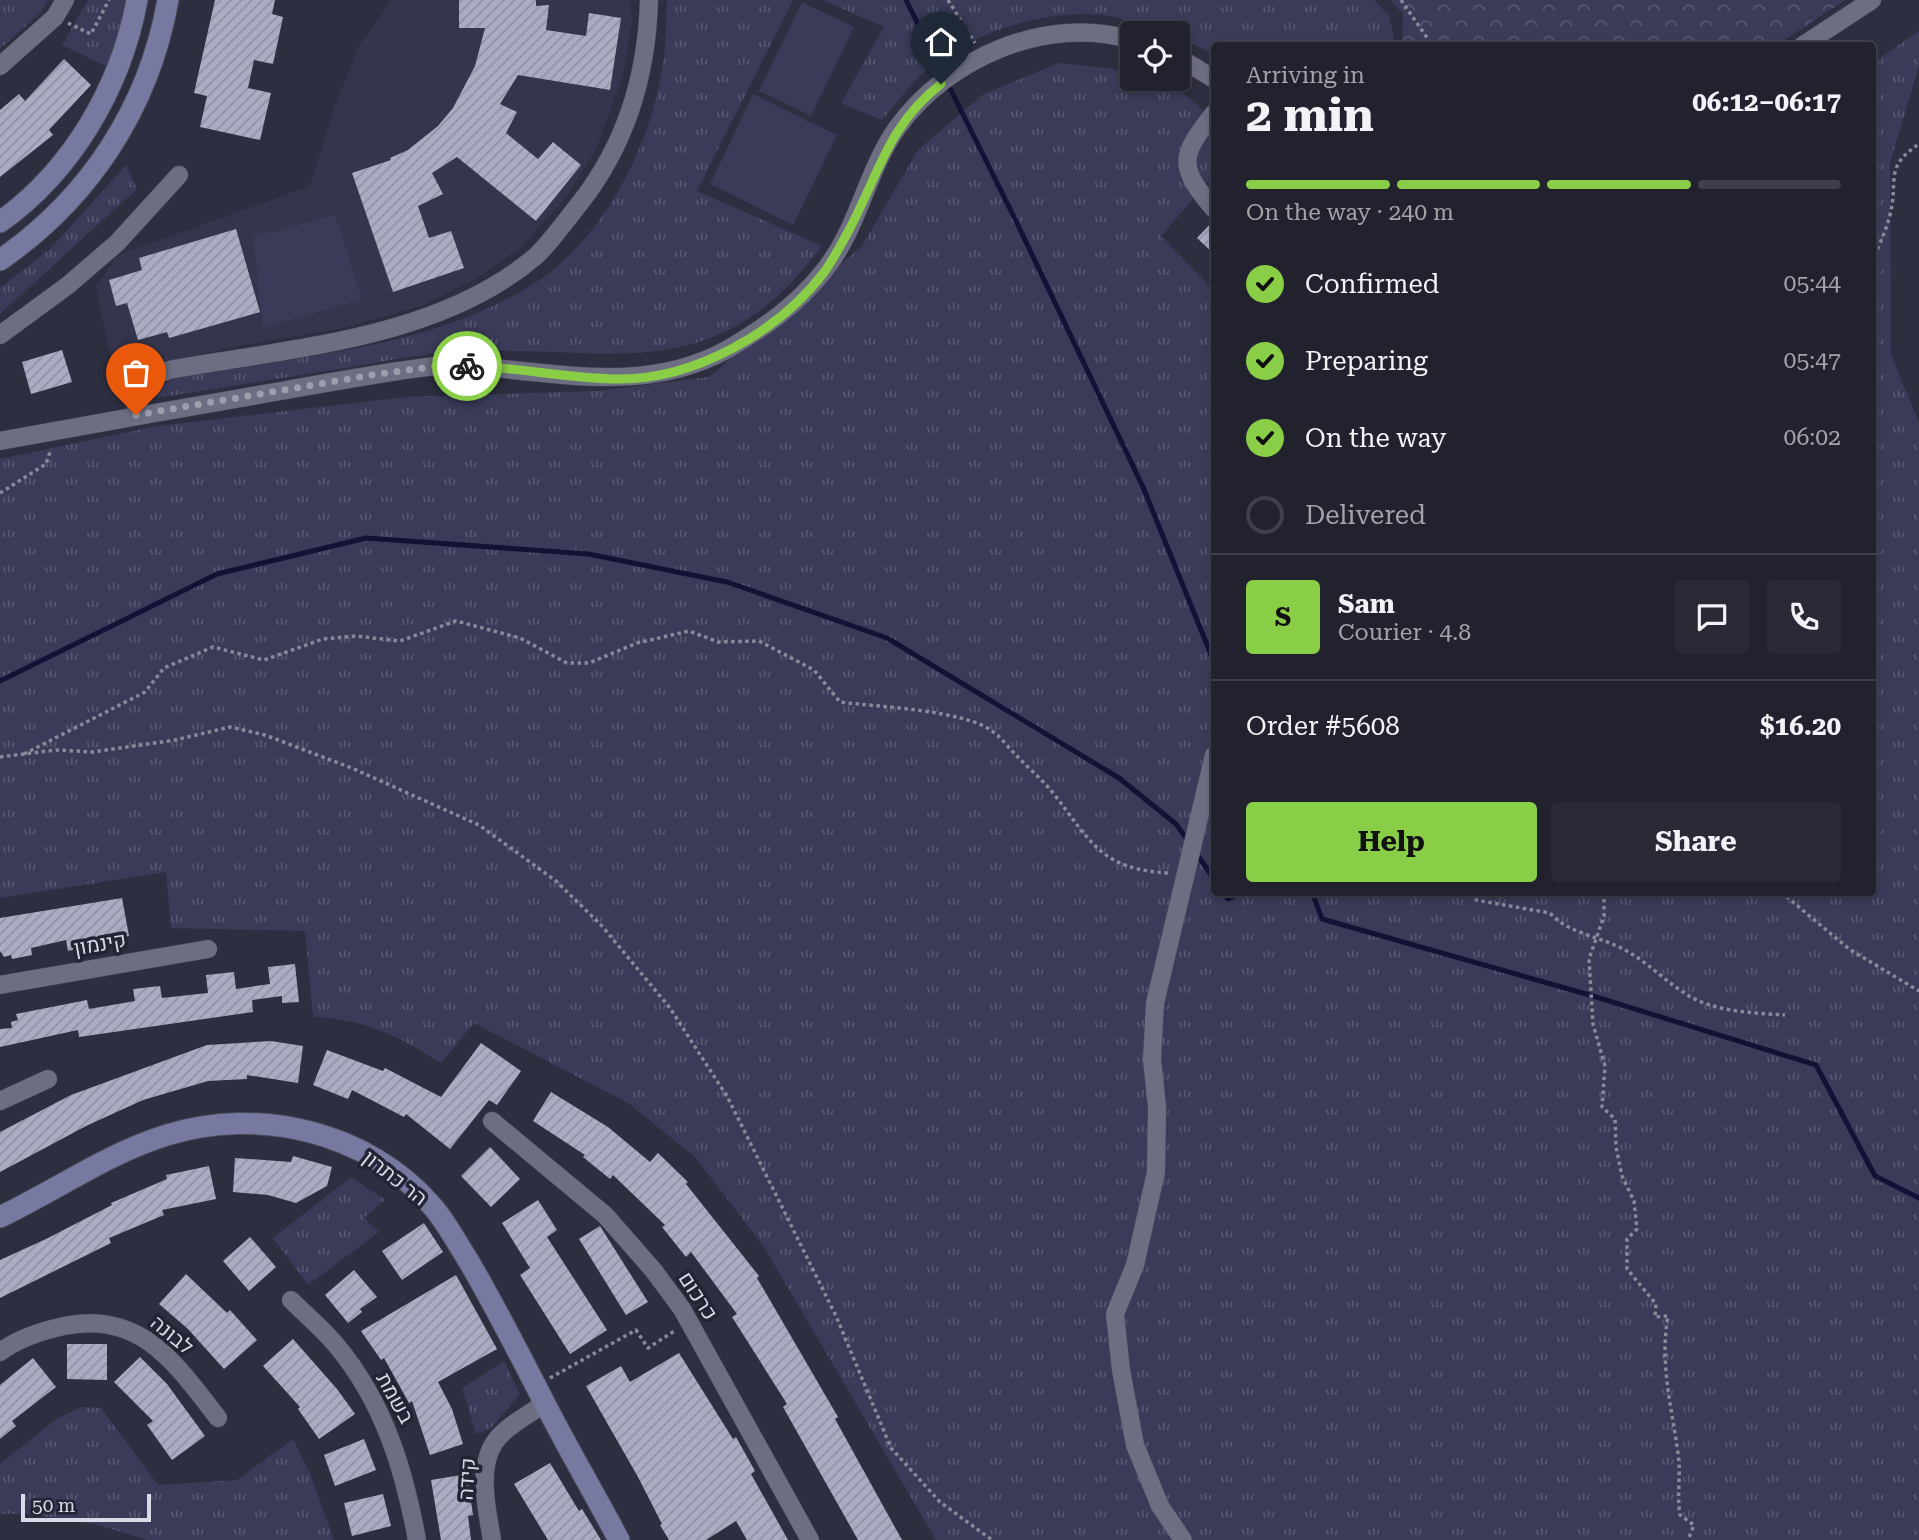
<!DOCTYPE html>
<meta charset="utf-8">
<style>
body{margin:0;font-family:"Roboto Serif",Heebo,serif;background:#2a2a37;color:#f1f3f6;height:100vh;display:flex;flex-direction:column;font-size:26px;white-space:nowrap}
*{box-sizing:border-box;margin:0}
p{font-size:23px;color:#a2a4aa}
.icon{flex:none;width:38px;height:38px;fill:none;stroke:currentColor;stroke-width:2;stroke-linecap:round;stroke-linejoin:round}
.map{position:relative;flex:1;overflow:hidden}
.sheet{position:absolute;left:1211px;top:42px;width:665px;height:854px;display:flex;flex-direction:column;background:#22222f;border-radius:7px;box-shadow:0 4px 10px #0003,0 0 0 2px #3f3f4b}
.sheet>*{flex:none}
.tools{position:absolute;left:1120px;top:21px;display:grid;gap:14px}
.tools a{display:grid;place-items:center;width:70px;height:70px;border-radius:7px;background:#22222f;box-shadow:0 4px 10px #0003,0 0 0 2px #3f3f4b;font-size:35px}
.scale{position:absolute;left:21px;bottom:18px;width:130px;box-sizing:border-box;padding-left:7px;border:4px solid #d9dae6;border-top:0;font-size:19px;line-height:24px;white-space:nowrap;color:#d9dae6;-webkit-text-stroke:5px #232435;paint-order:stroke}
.pin{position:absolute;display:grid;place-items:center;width:60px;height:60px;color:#fff;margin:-72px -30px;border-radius:50% 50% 50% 0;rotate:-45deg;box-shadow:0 0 7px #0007}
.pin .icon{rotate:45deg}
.courier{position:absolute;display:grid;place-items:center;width:70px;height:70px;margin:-35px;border:5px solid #8ace47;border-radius:50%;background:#fff;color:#222;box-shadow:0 2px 9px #0007}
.head em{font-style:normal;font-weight:700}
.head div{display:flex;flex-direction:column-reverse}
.head{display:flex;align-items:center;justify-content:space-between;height:119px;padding:0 35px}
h1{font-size:46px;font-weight:700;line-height:52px}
.bar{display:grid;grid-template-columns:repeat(4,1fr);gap:10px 7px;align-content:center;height:84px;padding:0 35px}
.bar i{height:9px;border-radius:5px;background:#3f3f4b}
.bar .current{background:#8ace47}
.bar p{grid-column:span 4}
.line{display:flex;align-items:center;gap:18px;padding:0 35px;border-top:2px solid #3f3f4b}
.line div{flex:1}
.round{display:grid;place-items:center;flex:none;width:74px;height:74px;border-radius:7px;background:#2a2a37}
ol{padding:0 35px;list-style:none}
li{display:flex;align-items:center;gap:21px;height:77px}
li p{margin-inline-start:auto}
li .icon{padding:7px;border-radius:50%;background:#8ace47;color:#111;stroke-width:4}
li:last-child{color:#a2a4aa}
li i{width:38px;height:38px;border:4px solid #3f3f4b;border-radius:50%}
.action{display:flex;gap:14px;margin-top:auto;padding:14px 35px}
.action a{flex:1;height:80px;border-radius:7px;background:#8ace47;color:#111;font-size:28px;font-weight:700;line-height:80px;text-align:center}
.action a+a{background:#2a2a37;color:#f1f3f6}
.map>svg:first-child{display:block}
.built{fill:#35364d}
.grass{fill:url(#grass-tufts)}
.forest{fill:url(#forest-crowns)}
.pitch{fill:#3a3b59}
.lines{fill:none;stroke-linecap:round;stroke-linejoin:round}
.stream{stroke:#141136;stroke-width:5}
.building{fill:url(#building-hatch)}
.street-casing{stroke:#494958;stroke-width:19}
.secondary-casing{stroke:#494958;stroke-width:23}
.path{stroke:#898a99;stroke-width:3.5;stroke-dasharray:3.5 3.5;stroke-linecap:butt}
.street{stroke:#6d6e82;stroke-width:18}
.secondary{stroke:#7879a0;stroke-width:21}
.done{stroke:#9d9eac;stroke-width:7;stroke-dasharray:0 12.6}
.route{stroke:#8ace47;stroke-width:9}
.labels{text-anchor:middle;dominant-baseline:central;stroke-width:7;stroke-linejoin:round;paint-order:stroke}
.street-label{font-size:21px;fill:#d9dae6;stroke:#232435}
</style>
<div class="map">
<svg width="1919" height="1540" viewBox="0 0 1919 1540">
<defs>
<pattern id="grass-tufts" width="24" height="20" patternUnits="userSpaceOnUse" patternTransform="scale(1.75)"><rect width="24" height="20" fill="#3a3b59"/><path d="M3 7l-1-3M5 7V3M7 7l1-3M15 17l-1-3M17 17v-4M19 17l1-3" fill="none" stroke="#565771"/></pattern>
<pattern id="forest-crowns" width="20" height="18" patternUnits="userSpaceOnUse" patternTransform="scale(1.75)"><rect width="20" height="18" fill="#3a3b59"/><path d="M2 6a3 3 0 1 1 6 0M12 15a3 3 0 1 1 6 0" fill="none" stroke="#565771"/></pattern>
<pattern id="building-hatch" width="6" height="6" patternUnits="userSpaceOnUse" patternTransform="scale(1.75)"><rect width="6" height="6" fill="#aaacc2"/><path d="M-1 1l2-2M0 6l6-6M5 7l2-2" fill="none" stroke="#9091a3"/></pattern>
</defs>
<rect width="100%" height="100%" fill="#2d2e3f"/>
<polygon class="built" points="392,0 630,0 632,18 623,76 596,149 566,198 519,249 474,280 423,305 348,327 238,346 114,374 96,286 118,255 310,186 334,108 359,46"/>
<g class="grass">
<polygon points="0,0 49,0 40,13 0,49"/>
<polygon points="88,0 129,0 109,68 62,45"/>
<path d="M667 0H793L697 191 822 246C708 400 597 339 440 353 408 356 377 363 345 368 282 378 219 388 156 398L163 384 175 378C249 365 333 356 405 337 446 327 490 310 527 288 604 242 652 145 664 58 666 39 666 19 667 0Z"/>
<path d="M823 0H1374L1389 16 1395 42 1393 46H1214V54L1178 37V33C1154 33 1134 20 1110 16 1051 7 975 31 929 68 911 82 897 103 882 120L841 103 884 27Z"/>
<path d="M1919 31V66L1890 163 1891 355 1919 423V1540H936L764 1247 695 1157 628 1103 474 1023 441 1063C399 1036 364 1019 313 1017L305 931 171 928 166 872 0 898V459L157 426 405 397 597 391 709 377 862 246 918 150 982 95 1059 63 1132 71V79C1169 79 1191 96 1214 123V174L1161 236 1214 291V892H1872L1873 63Z"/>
<polygon points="126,165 137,189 0,314 0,288 51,248"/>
<polygon points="351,1177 385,1200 364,1218 379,1232 308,1285 273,1238"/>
<polygon points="504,1361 520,1394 491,1428 476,1434 462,1388"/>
<polygon points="81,1407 101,1408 158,1485 237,1480 293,1439 310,1474 334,1540 147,1540 95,1524 28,1514 0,1514 0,1464 55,1420"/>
</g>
<polygon class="forest" points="1390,0 1845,0 1777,45 1402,45 1403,14"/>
<g class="pitch">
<polygon points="802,2 854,27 811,116 759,91"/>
<polygon points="753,94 837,135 793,225 710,184"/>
<polygon points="335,215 362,299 263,328 253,237"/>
</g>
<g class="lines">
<g class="stream">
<polyline points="906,0 1016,221 1143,487 1214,662"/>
<polyline points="0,681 217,574 366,538 588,554 727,582 887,638 1119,778 1176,824 1189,842"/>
<polyline points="1196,853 1214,879"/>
<polyline points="1224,892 1228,899 1244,892"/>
<polyline points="1312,892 1322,919 1593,996 1816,1065 1875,1176 1919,1198"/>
</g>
</g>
<g class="building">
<polygon points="215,0 275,0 272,14 283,17 273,64 254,60 248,88 271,93 260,140 200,127 207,96 194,93"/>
<polygon points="459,0 536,0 536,6 549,5 546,30 586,36 589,13 621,18 610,90 518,75 500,104 517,112 506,133 538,159 553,142 581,165 536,221 457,157 432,173 443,194 418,206 429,238 451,231 464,268 393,292 352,173 391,160 390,158 408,150 438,126 453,108 475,66 485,28 459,28"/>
<polygon points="64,59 91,85 49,130 53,135 0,177 0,110 19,94 25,101"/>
<polygon points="1214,220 1214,254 1197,238"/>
<polygon points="236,229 260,312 169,338 167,332 138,340 127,303 116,306 109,280 142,270 139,258"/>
<polygon points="62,350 72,382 31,394 22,362"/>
<polygon points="122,898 129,936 68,951 66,940 31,948 32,955 12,959 11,955 4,957 0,951 0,918"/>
<polygon points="295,964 299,1002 282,1003 282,996 252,1000 253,1012 79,1037 78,1030 0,1047 0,1029 12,1028 11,1022 18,1020 16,1014 87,1000 89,1009 135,1001 133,989 160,986 162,998 208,993 206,975 234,972 236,989 270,984 268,967"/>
<polygon points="271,1041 303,1046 298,1083 247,1075 247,1079 208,1081 143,1100 86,1126 0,1172 0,1132 71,1095 207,1045"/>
<polygon points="481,1043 521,1071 497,1105 489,1100 450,1149 406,1114 404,1117 352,1090 348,1099 313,1085 327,1050 383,1071 385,1068 441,1097"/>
<polygon points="551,1092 608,1127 650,1162 658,1153 688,1182 686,1184 759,1276 757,1278 838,1417 835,1419 902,1540 858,1540 783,1407 787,1404 732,1317 737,1314 691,1252 686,1257 662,1227 665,1225 613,1175 610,1179 583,1157 585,1155 533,1121"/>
<polygon points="490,1147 520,1179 491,1207 461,1176"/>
<polygon points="293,1156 332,1167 327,1186 296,1203 268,1195 233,1192 235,1158 291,1162"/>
<polygon points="209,1166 216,1199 162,1210 164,1215 109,1238 111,1243 0,1298 0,1260 46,1239 112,1205 111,1203 167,1179 166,1175"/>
<polygon points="538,1200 557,1230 547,1237 607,1330 570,1354 520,1275 530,1268 502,1223"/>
<polygon points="424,1223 443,1252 402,1280 382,1251"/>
<polygon points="600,1226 648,1302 626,1315 579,1239"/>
<polygon points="250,1237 276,1267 249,1291 223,1261"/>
<polygon points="354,1270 377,1297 360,1309 362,1312 348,1323 325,1295"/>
<polygon points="186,1274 227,1313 230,1310 257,1340 224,1369 188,1329 159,1304"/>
<polygon points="456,1275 497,1349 438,1382 452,1409 463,1444 430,1455 412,1401 409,1403 384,1358 381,1360 361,1331"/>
<polygon points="293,1339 337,1389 355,1414 319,1439 298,1409 300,1407 263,1366"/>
<polygon points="67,1344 107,1344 107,1380 67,1379"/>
<polygon points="679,1353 733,1439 736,1437 755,1471 751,1474 788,1540 747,1540 736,1521 706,1540 669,1540 660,1525 662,1524 638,1477 586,1386 621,1366 630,1382"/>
<polygon points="140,1357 167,1384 205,1436 172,1460 147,1425 153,1421 114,1382"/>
<polygon points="33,1358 56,1387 12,1421 16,1426 0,1439 0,1385"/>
<polygon points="364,1439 376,1470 335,1486 324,1455"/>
<polygon points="550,1463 579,1511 582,1509 601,1540 548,1540 514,1484"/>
<polygon points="467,1474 473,1515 468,1516 471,1540 441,1540 431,1480"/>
<polygon points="383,1494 391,1526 352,1536 344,1503"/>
</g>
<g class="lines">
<defs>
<g id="street">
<polyline points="1802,46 1872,0"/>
<polyline points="1178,57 1214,79"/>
<polyline points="0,66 55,17 65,0"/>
<path d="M1214 113C1181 155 1176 165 1214 209"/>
<polyline points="0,335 67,286 117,243 179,175"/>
<path d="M136 415V394L140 382 169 370C290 348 439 339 536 256 552 241 566 220 580 203 627 143 647 75 649 0"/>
<path d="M0 441C94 424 187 407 281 391 332 382 384 372 435 366 461 363 488 367 513 370 587 378 660 387 728 349 764 328 797 305 823 272 858 230 866 172 897 128 947 58 1048 14 1132 40"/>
<polyline points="0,985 208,949"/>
<polyline points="0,1101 48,1079"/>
<polyline points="492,1121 605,1215 654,1271 682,1309 810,1540"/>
<path d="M291 1300C306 1315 323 1329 337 1346 384 1403 404 1469 417 1540"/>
<path d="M0 1352C19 1338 41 1331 64 1326 141 1310 176 1364 218 1418"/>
<path d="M492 1540C487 1510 476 1465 497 1439 508 1425 530 1414 545 1403"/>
<polyline points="1183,1540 1160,1506 1135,1445 1121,1370 1115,1314 1135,1265 1156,1172 1157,1107 1152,1059 1155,1003 1214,755"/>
</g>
<g id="secondary">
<path d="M0 222C72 171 121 87 137 0"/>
<path d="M0 260C90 198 149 107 168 0"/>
<path d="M0 1217C55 1191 108 1153 167 1135 259 1106 369 1132 433 1207 446 1222 457 1243 468 1260 495 1306 519 1353 543 1400 567 1447 594 1493 619 1540"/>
</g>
</defs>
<use href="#street" class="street-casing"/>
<use href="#secondary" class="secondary-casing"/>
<g class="path">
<polyline points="948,0 975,43"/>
<polyline points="1401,0 1430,42 1440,46"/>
<polyline points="68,23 91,34 109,0"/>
<path d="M1872 262C1878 247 1886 231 1890 215 1899 180 1883 168 1919 144"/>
<polyline points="0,493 46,464 51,449"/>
<path d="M24 754 145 692 164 668 213 647 264 660 323 639 356 636 400 641 456 621 520 638 567 663H589L637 643 689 631 718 642 759 641 814 670 840 702C878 707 964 710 992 731 1001 737 1008 747 1015 754 1027 767 1042 779 1053 793 1091 841 1100 870 1170 873"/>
<polyline points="0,757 56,750 93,752 175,740 230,727 265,735 354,769 479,825 556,881 602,926 670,1008 728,1098 836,1316 891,1448 940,1502 992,1540"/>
<path d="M1473 892 1476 900 1550 913C1567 933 1602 937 1625 950 1649 963 1668 984 1691 997 1718 1012 1755 1013 1785 1015"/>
<path d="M1604 892V916L1589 959 1593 1024 1605 1066 1602 1107 1615 1119 1616 1147 1622 1176 1634 1201 1637 1229 1627 1239V1269L1656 1304 1655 1317 1668 1316C1659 1366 1673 1411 1679 1461 1680 1480 1677 1497 1680 1515L1694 1525 1688 1540"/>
<polyline points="1781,892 1849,949 1919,991"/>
<polyline points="550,1378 636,1330 648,1348 676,1330"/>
</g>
<use href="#street" class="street"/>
<use href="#secondary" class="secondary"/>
</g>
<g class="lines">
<polyline class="done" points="136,415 378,374 439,366 467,366"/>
<path class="route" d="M467 366C518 367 569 379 620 379 696 379 780 331 825 271 834 258 842 243 849 230 879 174 888 125 941 84"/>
</g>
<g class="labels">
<g class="street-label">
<text transform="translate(100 944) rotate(-10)">קינמון</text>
<text transform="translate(395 1178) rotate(38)">הר כתרון</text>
<text transform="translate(698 1296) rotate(57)">כרכום</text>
<text transform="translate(172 1335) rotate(39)">לבונה</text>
<text transform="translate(395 1398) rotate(61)">בשמת</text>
<text transform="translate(467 1479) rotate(-86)">קידה</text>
</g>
</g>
</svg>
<div class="tools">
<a><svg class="icon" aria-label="locate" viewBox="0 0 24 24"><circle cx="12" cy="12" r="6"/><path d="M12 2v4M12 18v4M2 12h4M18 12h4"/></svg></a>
</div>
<div class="scale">50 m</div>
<div class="pin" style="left:136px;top:415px;background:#ea580c"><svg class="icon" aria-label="bag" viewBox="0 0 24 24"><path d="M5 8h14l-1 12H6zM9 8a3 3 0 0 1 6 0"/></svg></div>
<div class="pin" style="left:941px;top:84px;background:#1f2937"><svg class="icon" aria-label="home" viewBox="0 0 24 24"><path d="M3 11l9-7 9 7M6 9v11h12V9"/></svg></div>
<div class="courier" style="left:467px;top:366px"><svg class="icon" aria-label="bike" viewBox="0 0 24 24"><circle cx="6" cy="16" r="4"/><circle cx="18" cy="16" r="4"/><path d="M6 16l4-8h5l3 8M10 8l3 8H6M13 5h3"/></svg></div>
<section class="sheet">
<div class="head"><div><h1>2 min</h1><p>Arriving in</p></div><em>06:12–06:17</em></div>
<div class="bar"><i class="current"></i><i class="current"></i><i class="current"></i><i></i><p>On the way · 240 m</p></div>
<ol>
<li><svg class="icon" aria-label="check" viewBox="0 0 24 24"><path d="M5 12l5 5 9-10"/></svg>Confirmed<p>05:44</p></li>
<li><svg class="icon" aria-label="check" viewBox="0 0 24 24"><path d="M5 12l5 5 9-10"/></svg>Preparing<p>05:47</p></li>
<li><svg class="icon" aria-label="check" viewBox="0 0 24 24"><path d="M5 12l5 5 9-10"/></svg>On the way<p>06:02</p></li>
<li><i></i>Delivered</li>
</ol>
<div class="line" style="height:126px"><b class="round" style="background:#8ace47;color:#111">S</b><div><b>Sam</b><p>Courier · 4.8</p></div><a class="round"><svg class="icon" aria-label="chat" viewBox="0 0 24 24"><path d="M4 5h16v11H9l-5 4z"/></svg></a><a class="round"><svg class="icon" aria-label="phone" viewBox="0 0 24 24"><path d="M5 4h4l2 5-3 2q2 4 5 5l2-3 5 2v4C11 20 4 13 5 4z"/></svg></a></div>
<div class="line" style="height:91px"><div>Order #5608</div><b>$16.20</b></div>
<div class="action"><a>Help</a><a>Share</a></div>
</section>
</div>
